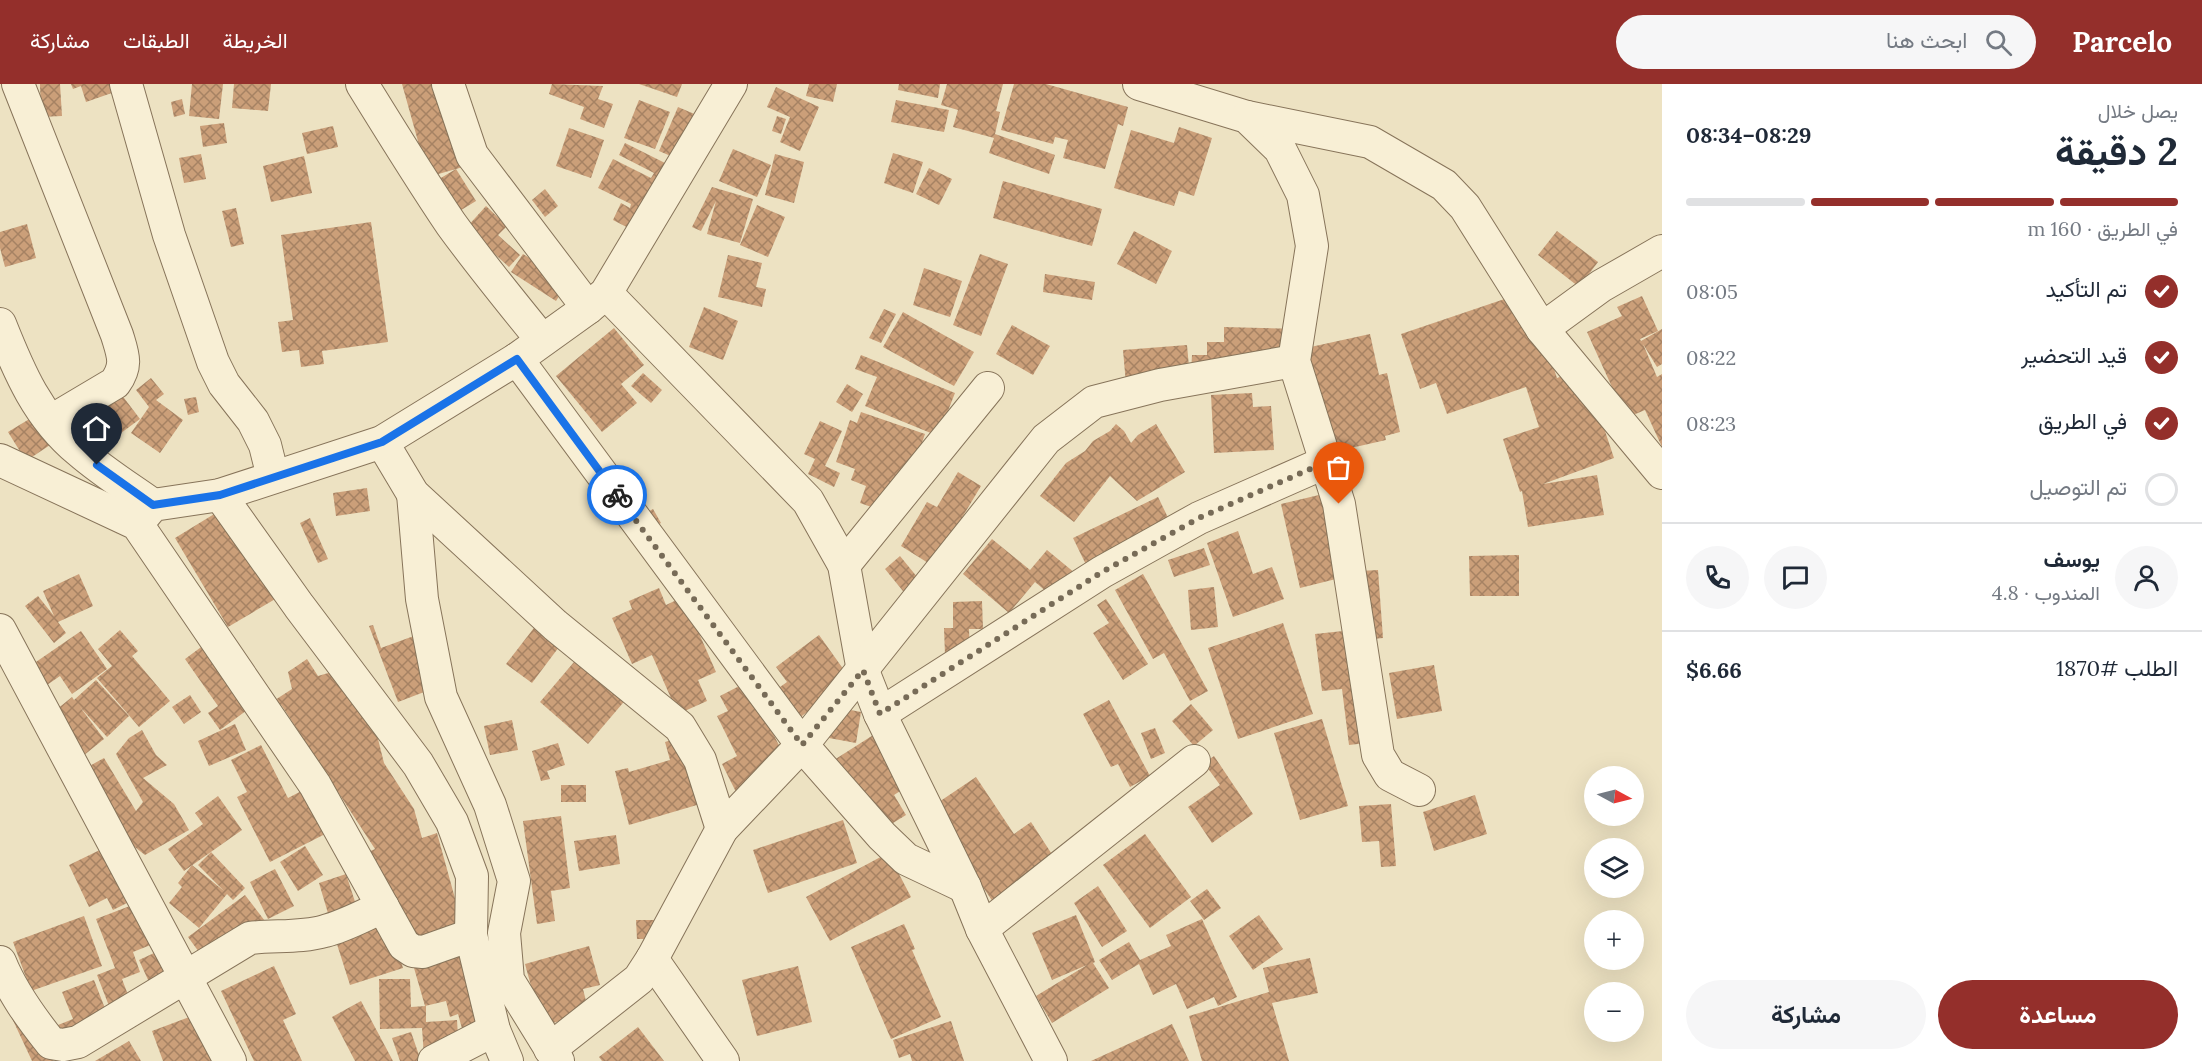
<!DOCTYPE html>
<html lang="ar">
<meta charset="utf-8">
<style>
body{margin:0;font-family:Lora,Vazirmatn,serif;background:#f6f6f7;color:#1f2937;direction:rtl;height:100vh;display:flex;flex-direction:column;font-size:22px;white-space:nowrap}
*{box-sizing:border-box;margin:0}
p{font-size:20px;color:#747a83}
.icon{flex:none;width:33px;height:33px;fill:none;stroke:currentColor;stroke-width:2;stroke-linecap:round;stroke-linejoin:round}
.map{position:relative;flex:1;overflow:hidden;direction:ltr}
.details{display:flex;flex-direction:column;background:#fff;width:540px}
.details>*{flex:none}
.needle{width:39px;rotate:97deg}
.fabs{position:absolute;left:1584px;top:682px;display:grid;gap:12px}
.fabs a{display:grid;place-items:center;width:60px;height:60px;border-radius:50%;background:#fff;box-shadow:0 6px 24px #0002;font-size:30px}
.pin{position:absolute;display:grid;place-items:center;width:51px;height:51px;color:#fff;margin:-62px -26px;border-radius:50% 50% 50% 0;rotate:-45deg;box-shadow:0 0 6px #0007}
.pin .icon{rotate:45deg}
.courier{position:absolute;display:grid;place-items:center;width:60px;height:60px;margin:-30px;border:4px solid #1a73e8;border-radius:50%;background:#fff;color:#222;box-shadow:0 2px 8px #0007}
.summary em{font-style:normal;font-weight:700}
.summary div{display:flex;flex-direction:column-reverse}
.summary{display:flex;align-items:center;justify-content:space-between;height:102px;padding:0 24px}
h1{font-size:39px;font-weight:700;line-height:45px}
.bar{display:grid;grid-template-columns:repeat(4,1fr);gap:9px 6px;align-content:center;height:72px;padding:0 24px}
.bar i{height:8px;border-radius:4px;background:#e0e1e3}
.bar .selected{background:#942f2b}
.bar p{grid-column:span 4}
.line{display:flex;align-items:center;gap:15px;padding:0 24px;border-top:2px solid #e0e1e3}
.line div{flex:1}
.round{display:grid;place-items:center;flex:none;width:63px;height:63px;border-radius:32px;background:#f6f6f7}
ol{padding:0 24px;list-style:none}
li{display:flex;align-items:center;gap:18px;height:66px}
li p{margin-inline-start:auto}
li .icon{padding:6px;border-radius:50%;background:#942f2b;color:#fff;stroke-width:4}
li:last-child{color:#747a83}
li i{width:33px;height:33px;border:3px solid #e0e1e3;border-radius:50%}
.cta{display:flex;gap:12px;margin-top:auto;padding:12px 24px}
.cta a{flex:1;height:69px;border-radius:36px;background:#942f2b;color:#fff;font-size:24px;font-weight:700;line-height:69px;text-align:center}
.cta a+a{background:#f6f6f7;color:#1f2937}
header{display:flex;align-items:center;gap:36px;box-sizing:border-box;height:84px;padding:0 30px;background:#942f2b;color:#fff}
header strong{font-size:28px}
nav{display:flex;gap:33px;margin-inline-start:auto;font-size:21px}
.search{width:420px;height:54px;background:#f6f6f7;display:flex;align-items:center;gap:15px;box-sizing:border-box;padding:0 21px;border-radius:33px;color:#747a83;font-size:22px}
main{display:flex;flex:1;min-height:0}
.map>svg:first-child{display:block}
.building{fill:url(#building-cross-hatch)}
.lines{fill:none;stroke-linecap:round;stroke-linejoin:round}
.minor-casing{stroke:#87745a;stroke-width:34}
.minor{stroke:#f8efd5;stroke-width:32}
.done{stroke:#776b57;stroke-width:6;stroke-dasharray:0 10.8}
.route{stroke:#1a73e8;stroke-width:8}
</style>
<header>
<strong>Parcelo</strong>
<div class="search"><svg class="icon" aria-label="search" viewBox="0 0 24 24"><circle cx="10" cy="10" r="6"/><path d="M15 15l6 6"/></svg>ابحث هنا</div>
<nav><a>الخريطة</a><a>الطبقات</a><a>مشاركة</a></nav>
</header>
<main>
<section class="details">
<div class="summary"><div><h1>2 دقيقة</h1><p>يصل خلال</p></div><em>08:29–08:34</em></div>
<div class="bar"><i class="selected"></i><i class="selected"></i><i class="selected"></i><i></i><p>في الطريق · 160 m</p></div>
<ol>
<li><svg class="icon" aria-label="check" viewBox="0 0 24 24"><path d="M5 12l5 5 9-10"/></svg>تم التأكيد<p>08:05</p></li>
<li><svg class="icon" aria-label="check" viewBox="0 0 24 24"><path d="M5 12l5 5 9-10"/></svg>قيد التحضير<p>08:22</p></li>
<li><svg class="icon" aria-label="check" viewBox="0 0 24 24"><path d="M5 12l5 5 9-10"/></svg>في الطريق<p>08:23</p></li>
<li><i></i>تم التوصيل</li>
</ol>
<div class="line" style="height:108px"><a class="round"><svg class="icon" aria-label="person" viewBox="0 0 24 24"><circle cx="12" cy="8" r="4"/><path d="M4 21q1-7 8-7t8 7"/></svg></a><div><b>يوسف</b><p>المندوب · 4.8</p></div><a class="round"><svg class="icon" aria-label="chat" viewBox="0 0 24 24"><path d="M4 5h16v11H9l-5 4z"/></svg></a><a class="round"><svg class="icon" aria-label="phone" viewBox="0 0 24 24"><path d="M5 4h4l2 5-3 2q2 4 5 5l2-3 5 2v4C11 20 4 13 5 4z"/></svg></a></div>
<div class="line" style="height:78px"><div>الطلب #1870</div><b>$6.66</b></div>
<div class="cta"><a>مساعدة</a><a>مشاركة</a></div>
</section>
<div class="map">
<svg width="1662" height="977" viewBox="0 0 1662 977">
<defs>
<pattern id="building-cross-hatch" width="8" height="8" patternUnits="userSpaceOnUse" patternTransform="scale(1.5)"><rect width="8" height="8" fill="#cb9f79"/><path d="M0 0l8 8M0 8l8-8" fill="none" stroke="#a68263"/></pattern>
</defs>
<rect width="100%" height="100%" fill="#ede2c2"/>
<g class="building">
<polygon points="40,0 60,0 62,32 41,33"/>
<polygon points="71,0 124,0 126,4 86,18 81,2 73,5"/>
<polygon points="192,0 223,0 219,35 189,32"/>
<polygon points="234,0 271,0 268,27 232,24"/>
<polygon points="402,0 444,0 466,82 456,85 476,117 453,131 434,98 456,85 428,93"/>
<polygon points="552,0 603,2 598,15 613,20 604,44 580,35 584,23 549,10"/>
<polygon points="639,0 682,0 677,13"/>
<polygon points="809,0 837,0 833,18 806,12"/>
<polygon points="899,0 940,0 938,14 898,6"/>
<polygon points="947,0 1003,0 996,27 1000,28 995,50 1055,71 1049,90 989,69 994,54 953,43 958,26 941,21"/>
<polygon points="1014,0 1046,0 1128,23 1123,42 1118,40 1105,85 1063,74 1068,56 1055,53 1053,60 1001,46"/>
<polygon points="776,3 819,23 800,67 780,58 790,33 767,23"/>
<polygon points="182,15 185,30 174,33 171,18"/>
<polygon points="639,16 670,28 655,65 624,54"/>
<polygon points="896,16 949,26 944,48 891,38"/>
<polygon points="678,23 713,38 694,82 659,67"/>
<polygon points="777,32 786,35 781,50 772,47"/>
<polygon points="224,39 227,59 203,63 200,42"/>
<polygon points="333,42 338,63 307,70 302,49"/>
<polygon points="1179,43 1212,54 1194,112 1179,107 1174,122 1114,104 1131,46 1174,59"/>
<polygon points="569,44 604,56 591,94 556,82"/>
<polygon points="625,59 673,83 640,150 613,136 621,119 630,124 631,120 598,104 613,75 651,94 654,89 619,71"/>
<polygon points="733,65 771,81 757,113 719,97"/>
<polygon points="893,69 923,78 913,109 884,99"/>
<polygon points="201,70 206,95 184,99 179,74"/>
<polygon points="775,70 804,78 794,119 765,111"/>
<polygon points="304,72 312,109 271,118 263,82"/>
<polygon points="929,84 952,95 939,121 916,110"/>
<polygon points="1003,97 1102,125 1092,162 993,134"/>
<polygon points="712,103 753,115 740,159 707,150 716,117 701,147 692,143"/>
<polygon points="545,105 558,122 545,133 532,116"/>
<polygon points="757,121 785,133 768,173 740,161"/>
<polygon points="486,122 507,142 498,151 520,171 509,183 466,144"/>
<polygon points="236,124 244,160 231,163 222,127"/>
<polygon points="371,138 388,258 322,267 324,280 301,283 299,266 282,268 278,238 293,236 281,151"/>
<polygon points="27,140 36,174 5,183 0,164 0,148"/>
<polygon points="1134,147 1172,167 1156,200 1117,180"/>
<polygon points="1557,147 1598,178 1579,203 1538,171"/>
<polygon points="523,170 568,198 556,217 511,188"/>
<polygon points="980,170 1008,180 981,252 953,241"/>
<polygon points="728,171 762,179 756,203 766,205 762,223 718,213"/>
<polygon points="924,184 962,197 950,233 913,221"/>
<polygon points="1045,190 1095,198 1092,216 1043,208"/>
<polygon points="1528,207 1557,294 1584,284 1614,374 1543,400 1597,391 1604,431 1528,443 1522,407 1520,408 1503,355 1539,343 1526,303 1447,330 1436,299 1420,305 1401,250"/>
<polygon points="1642,212 1658,247 1640,255 1641,257 1662,245 1662,280 1657,283 1643,260 1657,293 1662,290 1662,363 1645,326 1626,334 1587,248 1622,232 1617,223"/>
<polygon points="704,223 738,237 723,276 689,263"/>
<polygon points="884,225 896,230 881,259 869,254"/>
<polygon points="903,228 974,268 954,302 883,263"/>
<polygon points="1012,241 1050,262 1033,291 996,270"/>
<polygon points="1224,243 1300,245 1298,291 1191,288 1192,271 1207,271 1207,258 1224,258"/>
<polygon points="614,244 644,281 621,300 637,319 602,348 556,292"/>
<polygon points="1370,250 1379,291 1387,289 1400,348 1385,352 1386,356 1329,369 1306,264"/>
<polygon points="1187,261 1190,294 1126,300 1123,266"/>
<polygon points="861,271 955,309 938,352 865,322 877,293 855,285"/>
<polygon points="643,289 662,306 651,319 631,302"/>
<polygon points="151,294 164,310 156,316 183,336 160,369 131,349 149,323 136,306"/>
<polygon points="847,300 863,310 852,328 836,318"/>
<polygon points="1252,309 1253,323 1271,322 1274,366 1214,369 1211,311"/>
<polygon points="121,310 140,335 121,349 103,324"/>
<polygon points="196,313 199,328 188,331 184,315"/>
<polygon points="861,328 925,350 897,432 860,419 866,402 851,396 855,385 836,378 850,336 857,339"/>
<polygon points="36,331 53,359 26,377 8,348"/>
<polygon points="820,337 842,347 825,382 840,389 834,403 808,390 815,375 804,370"/>
<polygon points="1116,340 1124,347 1131,359 1138,351 1156,340 1185,388 1137,417 1110,392 1074,438 1040,412 1066,379 1085,367 1093,357 1110,347"/>
<polygon points="958,388 981,402 933,482 901,462 927,418 937,423"/>
<polygon points="367,404 370,427 336,432 333,409"/>
<polygon points="1340,406 1359,487 1378,486 1383,554 1364,556 1360,489 1300,504 1281,420"/>
<polygon points="1158,413 1177,452 1092,493 1073,454"/>
<polygon points="224,424 277,514 228,543 175,454"/>
<polygon points="653,425 661,439 649,445 642,431"/>
<polygon points="310,434 328,475 318,479 300,439"/>
<polygon points="1238,447 1253,490 1272,483 1284,515 1233,533 1207,459"/>
<polygon points="992,455 1030,486 1047,466 1081,494 1060,519 1035,498 1009,529 963,490"/>
<polygon points="1204,464 1210,481 1174,493 1168,476"/>
<polygon points="1519,471 1519,512 1470,512 1469,472"/>
<polygon points="900,472 922,499 907,512 885,485"/>
<polygon points="79,490 93,522 58,538 66,549 54,559 25,522 38,512 54,532 43,507"/>
<polygon points="1143,490 1208,607 1190,617 1164,569 1153,575 1115,506"/>
<polygon points="1214,503 1218,543 1191,546 1188,506"/>
<polygon points="659,504 666,521 683,513 716,588 698,596 707,617 678,630 652,571 632,580 612,534 632,525 629,517"/>
<polygon points="1106,515 1148,580 1123,596 1093,549 1109,539 1097,521"/>
<polygon points="982,517 983,545 969,545 970,571 945,571 944,544 953,544 953,518"/>
<polygon points="1283,539 1313,630 1238,655 1208,564"/>
<polygon points="537,540 562,559 532,599 506,580"/>
<polygon points="373,541 381,564 422,549 445,600 398,618 369,542"/>
<polygon points="1362,545 1375,658 1349,661 1342,605 1322,607 1315,550"/>
<polygon points="120,546 138,567 132,572 170,617 139,643 97,594 112,582 98,565"/>
<polygon points="81,547 107,585 72,610 60,592 47,601 33,580"/>
<polygon points="819,551 849,593 815,622 794,638 773,608 787,598 776,583"/>
<polygon points="212,555 258,618 220,646 208,629 218,622 185,575"/>
<polygon points="580,571 628,613 588,660 540,618"/>
<polygon points="307,575 318,592 335,587 377,651 384,679 414,725 422,754 437,749 464,847 415,861 398,816 386,819 362,771 375,765 282,622 275,616 292,605 288,588"/>
<polygon points="1434,581 1442,627 1397,635 1389,589"/>
<polygon points="96,596 129,632 107,653 80,623 104,655 83,672 51,630 72,613 74,616"/>
<polygon points="747,598 789,681 736,708 722,680 737,672 717,632 728,627 720,612"/>
<polygon points="190,611 201,628 184,640 172,623"/>
<polygon points="1109,616 1150,692 1130,703 1118,680 1111,683 1083,630"/>
<polygon points="1191,620 1213,646 1194,662 1172,637"/>
<polygon points="835,623 861,628 856,659 829,654"/>
<polygon points="1322,635 1348,722 1300,736 1274,649"/>
<polygon points="512,636 518,666 490,671 484,642"/>
<polygon points="235,640 246,666 209,682 198,657"/>
<polygon points="1155,644 1165,669 1151,675 1141,649"/>
<polygon points="142,646 156,671 167,681 143,694 174,720 189,746 145,771 122,753 84,685 104,674 136,727 143,718 116,670 129,654"/>
<polygon points="878,648 911,700 894,711 906,731 880,747 834,676"/>
<polygon points="678,654 707,718 629,741 615,687 628,684 629,688 670,676 665,658"/>
<polygon points="558,659 565,681 547,687 550,695 541,697 532,667"/>
<polygon points="261,661 288,714 311,702 333,746 270,778 237,713 247,708 231,676"/>
<polygon points="1214,672 1253,730 1212,759 1188,723 1220,701 1204,679"/>
<polygon points="976,693 1014,750 1031,738 1057,778 995,821 930,724"/>
<rect x="561" y="701" width="25" height="17"/>
<polygon points="1475,711 1487,750 1434,767 1423,728"/>
<polygon points="218,712 242,746 184,787 168,765 203,740 195,729"/>
<polygon points="1391,720 1396,782 1381,783 1379,757 1362,758 1359,722"/>
<polygon points="561,732 570,804 551,807 555,837 537,840 523,737"/>
<polygon points="843,736 857,779 768,809 753,766"/>
<polygon points="1145,750 1191,813 1150,844 1103,781"/>
<polygon points="616,751 620,780 579,787 574,757"/>
<polygon points="305,762 323,791 298,807 280,778"/>
<polygon points="106,763 131,817 113,826 107,814 89,823 69,781"/>
<polygon points="211,768 245,804 233,816 227,810 199,844 169,819 182,803 178,799 192,781 224,807 198,781"/>
<polygon points="888,769 911,813 830,857 806,813"/>
<polygon points="275,785 294,822 268,835 250,798"/>
<polygon points="346,790 358,827 330,836 319,799"/>
<polygon points="1098,802 1127,847 1102,863 1074,819"/>
<polygon points="1207,805 1221,824 1204,836 1190,817"/>
<polygon points="245,811 265,837 212,886 188,853"/>
<polygon points="148,815 163,856 133,868 140,888 122,895 136,932 116,940 97,891 115,884 96,835"/>
<polygon points="1076,831 1095,878 1093,879 1109,904 1052,939 1036,912 1087,881 1052,896 1032,849"/>
<polygon points="1259,831 1283,865 1253,886 1229,852"/>
<polygon points="84,832 102,882 31,907 13,858"/>
<polygon points="1202,835 1237,913 1218,922 1214,913 1187,925 1176,900 1153,911 1139,880 1112,896 1099,876 1129,858 1140,876 1171,862 1166,851"/>
<polygon points="636,836 657,836 657,855 637,855"/>
<polygon points="388,837 403,884 350,901 335,854"/>
<polygon points="904,840 915,865 912,866 941,933 891,955 851,863"/>
<polygon points="589,862 600,901 583,905 589,929 542,942 525,880"/>
<polygon points="167,863 187,907 159,920 139,876"/>
<polygon points="462,871 481,943 463,948 458,930 450,933 446,917 425,922 414,884"/>
<polygon points="1310,874 1318,909 1272,919 1289,977 1202,977 1189,932 1269,908 1263,884"/>
<polygon points="274,882 296,930 283,936 302,977 254,977 221,907"/>
<polygon points="798,882 812,938 757,952 742,896"/>
<polygon points="379,895 410,895 411,923 426,922 426,938 457,936 459,969 424,972 422,944 380,945"/>
<polygon points="94,896 113,945 62,966 53,943 73,935 62,908"/>
<polygon points="361,917 393,977 355,977 332,933"/>
<polygon points="29,923 55,976 52,977 32,977 11,932"/>
<polygon points="200,929 214,977 163,977 152,947"/>
<polygon points="951,937 964,977 912,977 910,970 899,974 893,956"/>
<polygon points="1172,940 1189,977 1091,977"/>
<polygon points="638,943 664,977 602,977 599,973"/>
<polygon points="411,948 421,977 400,977 392,954"/>
<polygon points="129,957 141,977 95,977"/>
</g>
<g class="lines">
<defs>
<g id="minor">
<path d="M18 0 117 251C123 271 128 281 115 299L51 337"/>
<polyline points="126,0 169,151 213,278 224,300 253,337 265,361 273,393"/>
<path d="M362 0C391 47 420 94 451 140 480 180 511 218 542 256"/>
<polyline points="448,0 472,71 588,224"/>
<polyline points="1139,0 1247,33 1280,65 1303,111 1312,162 1294,277 1339,420 1378,671 1390,691 1419,706"/>
<polyline points="1247,33 1370,58 1444,101 1465,123 1542,245 1601,202 1662,167"/>
<polyline points="606,209 808,417 844,481 863,587 880,630 965,803 982,845 1051,977"/>
<path d="M0 240C19 288 38 333 79 367 102 387 129 404 153 421"/>
<polyline points="1542,245 1662,389"/>
<polyline points="517,275 802,661 882,752 906,775 965,803"/>
<polyline points="382,358 413,410 555,541 680,643 700,676 722,745"/>
<polyline points="0,376 137,440 315,701 404,861 413,867 423,868 471,851"/>
<polyline points="413,410 422,515 441,613 490,721 514,797 504,849 508,896 558,977"/>
<polyline points="220,411 299,522 418,680 452,738 472,792 471,851 494,946 507,977"/>
<polyline points="137,440 153,421 220,411 382,358 517,275 588,224 606,209 731,0"/>
<polyline points="844,481 988,304"/>
<polyline points="0,546 230,977"/>
<polyline points="880,630 1102,488 1199,434 1326,378"/>
<polyline points="982,845 1194,677"/>
<polyline points="652,875 723,977"/>
<path d="M0 878C12 908 31 934 51 959L63 961 78 958 250 854C275 851 301 854 325 847 345 842 364 831 383 823"/>
<polyline points="550,965 639,895 652,875 722,745 802,661 1046,355 1094,318 1160,301 1294,277"/>
<polyline points="434,977 494,946"/>
</g>
</defs>
<use href="#minor" class="minor-casing"/>
<use href="#minor" class="minor"/>
</g>
<g class="lines">
<polyline class="done" points="617,411 802,661 863,586 880,630 1102,488 1199,434 1326,378 1339,420"/>
<polyline class="route" points="97,381 153,421 220,411 382,358 517,275 617,411"/>
</g>
</svg>
<div class="fabs">
<a><svg class="needle" viewBox="-14 -14 28 28"><path d="M0-13l5 13h-10z" fill="#e53935"/><path d="M0 13l5-13h-10z" fill="#747a83"/></svg></a>
<a><svg class="icon" aria-label="layers" viewBox="0 0 24 24"><path d="M12 4l9 5-9 5-9-5zM3 14l9 5 9-5"/></svg></a>
<a>+</a>
<a>−</a>
</div>
<div class="pin" style="left:1339px;top:420px;background:#ea580c"><svg class="icon" aria-label="bag" viewBox="0 0 24 24"><path d="M5 8h14l-1 12H6zM9 8a3 3 0 0 1 6 0"/></svg></div>
<div class="pin" style="left:97px;top:381px;background:#1f2937"><svg class="icon" aria-label="home" viewBox="0 0 24 24"><path d="M3 11l9-7 9 7M6 9v11h12V9"/></svg></div>
<div class="courier" style="left:617px;top:411px"><svg class="icon" aria-label="bike" viewBox="0 0 24 24"><circle cx="6" cy="16" r="4"/><circle cx="18" cy="16" r="4"/><path d="M6 16l4-8h5l3 8M10 8l3 8H6M13 5h3"/></svg></div>
</div>
</main>
